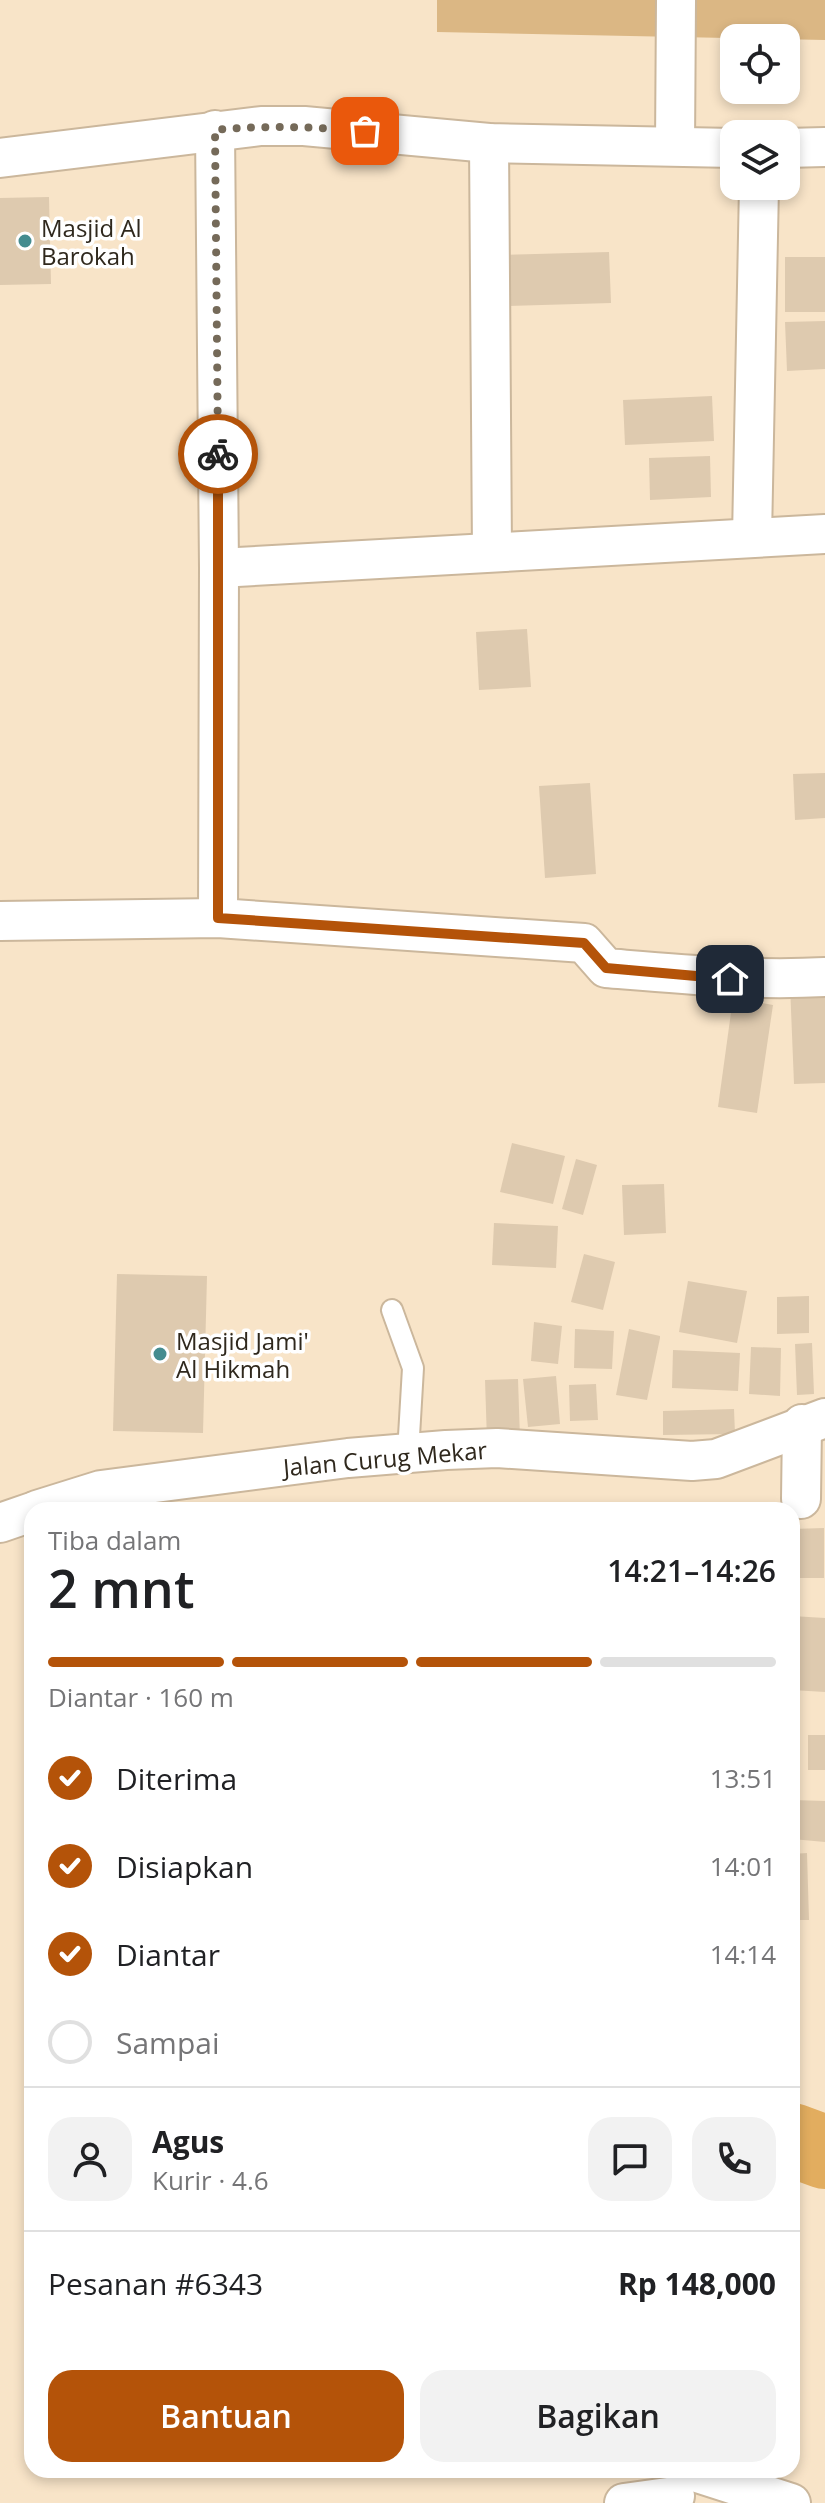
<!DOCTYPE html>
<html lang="id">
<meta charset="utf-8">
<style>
body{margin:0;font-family:"Open Sans",sans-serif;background:#f2f2f2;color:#202124;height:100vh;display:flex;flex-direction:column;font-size:30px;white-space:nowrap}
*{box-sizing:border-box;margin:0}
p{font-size:26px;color:#757577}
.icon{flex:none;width:44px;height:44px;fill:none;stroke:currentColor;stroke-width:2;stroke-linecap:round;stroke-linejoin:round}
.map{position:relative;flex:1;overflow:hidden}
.sheet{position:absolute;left:24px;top:1502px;width:776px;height:976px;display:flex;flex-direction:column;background:#fff;border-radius:24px;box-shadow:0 4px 12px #0003}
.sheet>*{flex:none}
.buttons{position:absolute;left:720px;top:24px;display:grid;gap:16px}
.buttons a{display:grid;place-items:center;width:80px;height:80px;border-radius:16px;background:#fff;box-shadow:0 4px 12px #0003;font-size:40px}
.pin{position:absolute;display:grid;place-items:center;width:68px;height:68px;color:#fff;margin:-34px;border-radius:16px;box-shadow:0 4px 12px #0006}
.courier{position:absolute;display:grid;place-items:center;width:80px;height:80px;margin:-40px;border:6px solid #b45309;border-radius:50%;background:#fff;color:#222;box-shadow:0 2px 10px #0007}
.head em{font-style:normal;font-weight:600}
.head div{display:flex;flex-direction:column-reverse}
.head{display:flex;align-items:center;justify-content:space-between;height:136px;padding:0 24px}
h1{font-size:52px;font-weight:600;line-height:60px}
.bar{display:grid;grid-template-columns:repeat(4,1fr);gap:12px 8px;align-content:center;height:96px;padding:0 24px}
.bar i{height:10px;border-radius:6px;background:#e0e0e0}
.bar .current{background:#b45309}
.bar p{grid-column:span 4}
.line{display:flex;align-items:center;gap:20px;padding:0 24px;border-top:2px solid #e0e0e0}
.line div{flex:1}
.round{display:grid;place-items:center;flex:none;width:84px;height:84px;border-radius:24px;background:#f2f2f2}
ol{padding:0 24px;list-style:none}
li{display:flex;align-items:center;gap:24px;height:88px}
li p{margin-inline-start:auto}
li .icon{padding:8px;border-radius:50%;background:#b45309;color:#fff;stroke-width:4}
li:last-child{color:#757577}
li i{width:44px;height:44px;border:4px solid #e0e0e0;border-radius:50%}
.cta{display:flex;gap:16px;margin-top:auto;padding:16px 24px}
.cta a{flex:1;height:92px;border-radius:24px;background:#b45309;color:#fff;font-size:32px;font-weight:600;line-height:92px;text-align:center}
.cta a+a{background:#f2f2f2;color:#202124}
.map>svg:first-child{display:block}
.green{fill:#dbb784}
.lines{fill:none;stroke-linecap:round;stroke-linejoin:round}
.river{stroke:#e2ad5f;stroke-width:74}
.building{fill:#decaaf}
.lane-casing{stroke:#cbb79c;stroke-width:24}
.street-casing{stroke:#cbb79c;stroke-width:42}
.lane{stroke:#fff;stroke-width:20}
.street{stroke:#fff;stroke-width:38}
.done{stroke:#756a59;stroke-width:8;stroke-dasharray:0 14.4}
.route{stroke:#b45309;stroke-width:10}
.poi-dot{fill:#448c8f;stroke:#fff;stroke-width:3}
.labels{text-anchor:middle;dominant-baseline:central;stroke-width:7;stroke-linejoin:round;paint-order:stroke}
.poi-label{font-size:24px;fill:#2f281d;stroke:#fff;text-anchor:start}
.street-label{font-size:24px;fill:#2f281d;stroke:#fff}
</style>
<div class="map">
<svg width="825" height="2503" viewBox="0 0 825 2503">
<rect width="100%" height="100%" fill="#f8e4c8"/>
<polygon class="green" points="437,0 825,0 825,40 437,32"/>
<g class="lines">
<polyline class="river" points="792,2140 825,2152"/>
</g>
<g class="building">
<polygon points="49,197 51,284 0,285 0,198"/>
<polygon points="609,252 611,303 505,306 503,255"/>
<rect x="785" y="257" width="40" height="55"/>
<polygon points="825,321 825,369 787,371 785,322"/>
<polygon points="712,396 714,441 625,445 623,400"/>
<polygon points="710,456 711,497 650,500 649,458"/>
<polygon points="527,629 531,687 479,690 476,632"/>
<polygon points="825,773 825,818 795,820 793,774"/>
<polygon points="590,783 596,874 545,878 539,786"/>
<polygon points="825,984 825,1083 794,1084 790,985"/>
<polygon points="733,998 773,1005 757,1113 718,1107"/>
<polygon points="512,1143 565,1156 553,1204 500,1192"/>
<polygon points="576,1159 597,1165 583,1215 562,1209"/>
<polygon points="664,1184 666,1233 624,1235 622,1185"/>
<polygon points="494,1223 558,1226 556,1268 492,1265"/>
<polygon points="584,1254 615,1262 603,1310 571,1302"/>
<polygon points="117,1274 207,1276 203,1433 113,1431"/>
<polygon points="688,1281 747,1291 737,1343 679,1332"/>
<polygon points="809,1296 809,1333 777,1334 777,1297"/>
<polygon points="534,1322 562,1326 558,1364 531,1361"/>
<polygon points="575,1329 614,1331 612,1369 574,1368"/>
<polygon points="629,1329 660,1336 660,1338 647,1400 616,1395"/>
<polygon points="812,1343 814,1394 797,1395 795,1344"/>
<polygon points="751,1347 781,1348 780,1396 749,1394"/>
<polygon points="673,1350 740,1353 738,1391 672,1388"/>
<polygon points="556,1376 560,1424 528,1427 523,1379"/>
<polygon points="518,1379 520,1439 487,1441 485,1380"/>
<polygon points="596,1384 598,1420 570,1421 569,1385"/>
<polygon points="734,1409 735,1434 663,1435 663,1411"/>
<polygon points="824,1528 824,1578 793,1578 792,1529"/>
<polygon points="792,1616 825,1618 825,1692 792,1690"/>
<polygon points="792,1732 794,1732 798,1771 792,1771"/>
<rect x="808" y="1735" width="17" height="35"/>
<polygon points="792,1800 825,1801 825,1842 792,1839"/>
<polygon points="807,1853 809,1920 792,1920 792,1854"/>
</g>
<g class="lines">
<defs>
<polyline id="lane" points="392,1310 413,1368 408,1453"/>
<g id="street">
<polyline points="215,130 219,568 218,918"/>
<polyline points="489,143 492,551"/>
<polyline points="675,146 676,0"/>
<polyline points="786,148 825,147"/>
<polyline points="0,158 261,126 304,126 489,143 734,148"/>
<polyline points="752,537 759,186"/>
<polyline points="219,568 825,534"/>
<path d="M0 921 218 918 584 943 606 968C679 974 751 981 825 977"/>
<polyline points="801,1499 802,1424"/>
<polyline points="37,1510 101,1490 348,1458 446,1450 497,1448 692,1461 716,1459 825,1418"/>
<polyline points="0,1523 32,1512"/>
<polyline points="688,2470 791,2503"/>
<polyline points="624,2503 675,2496"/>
</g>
</defs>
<use href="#lane" class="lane-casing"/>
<use href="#street" class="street-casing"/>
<use href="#lane" class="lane"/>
<use href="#street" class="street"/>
</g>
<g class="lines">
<path class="done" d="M218 454 215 130C266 125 314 127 365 131"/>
<polyline class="route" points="218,454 218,918 584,943 606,968 730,979"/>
</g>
<g class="poi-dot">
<circle cx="25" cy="241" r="8"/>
<circle cx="160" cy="1354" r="8"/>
</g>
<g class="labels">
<g class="poi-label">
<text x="41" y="227">Masjid Al<tspan x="41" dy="28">Barokah</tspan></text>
<text x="176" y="1340">Masjid Jami'<tspan x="176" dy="28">Al Hikmah</tspan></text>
</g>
<g class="street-label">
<text transform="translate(385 1458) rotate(-5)">Jalan Curug Mekar</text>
</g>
</g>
</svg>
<div class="buttons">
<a><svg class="icon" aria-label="locate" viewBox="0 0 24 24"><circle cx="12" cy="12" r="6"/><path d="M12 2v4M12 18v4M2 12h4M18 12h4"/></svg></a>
<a><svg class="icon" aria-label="layers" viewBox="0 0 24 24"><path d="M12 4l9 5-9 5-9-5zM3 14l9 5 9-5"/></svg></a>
</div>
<div class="pin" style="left:365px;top:131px;background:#ea580c"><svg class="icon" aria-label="bag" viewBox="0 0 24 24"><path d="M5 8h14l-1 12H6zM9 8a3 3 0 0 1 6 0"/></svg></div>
<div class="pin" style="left:730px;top:979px;background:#1f2937"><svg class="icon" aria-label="home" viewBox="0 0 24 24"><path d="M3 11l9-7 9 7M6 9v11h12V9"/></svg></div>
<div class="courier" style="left:218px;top:454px"><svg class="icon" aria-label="bike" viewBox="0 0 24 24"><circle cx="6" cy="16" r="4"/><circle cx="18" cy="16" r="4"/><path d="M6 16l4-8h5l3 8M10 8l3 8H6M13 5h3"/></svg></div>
<section class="sheet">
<div class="head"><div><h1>2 mnt</h1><p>Tiba dalam</p></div><em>14:21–14:26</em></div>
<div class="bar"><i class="current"></i><i class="current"></i><i class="current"></i><i></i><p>Diantar · 160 m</p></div>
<ol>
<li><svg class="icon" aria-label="check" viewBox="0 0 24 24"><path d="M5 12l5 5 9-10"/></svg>Diterima<p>13:51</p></li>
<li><svg class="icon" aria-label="check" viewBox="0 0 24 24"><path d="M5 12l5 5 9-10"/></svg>Disiapkan<p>14:01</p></li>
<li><svg class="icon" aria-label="check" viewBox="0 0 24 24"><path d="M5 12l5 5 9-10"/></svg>Diantar<p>14:14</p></li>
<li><i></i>Sampai</li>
</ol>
<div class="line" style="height:144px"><a class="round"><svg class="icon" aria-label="person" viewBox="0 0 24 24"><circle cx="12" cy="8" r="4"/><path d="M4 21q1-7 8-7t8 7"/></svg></a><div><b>Agus</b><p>Kurir · 4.6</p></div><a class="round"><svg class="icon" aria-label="chat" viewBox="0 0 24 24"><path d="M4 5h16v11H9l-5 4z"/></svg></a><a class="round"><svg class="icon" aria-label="phone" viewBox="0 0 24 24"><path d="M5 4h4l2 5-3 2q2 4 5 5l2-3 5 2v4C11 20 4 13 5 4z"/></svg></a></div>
<div class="line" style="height:104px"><div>Pesanan #6343</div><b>Rp 148,000</b></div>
<div class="cta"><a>Bantuan</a><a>Bagikan</a></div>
</section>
</div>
